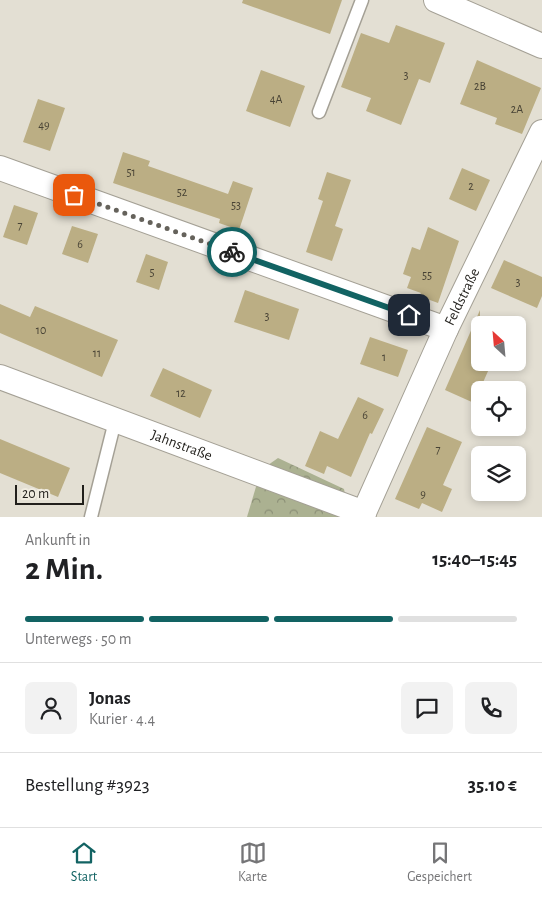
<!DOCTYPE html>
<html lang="de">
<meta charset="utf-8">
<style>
body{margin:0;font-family:"Alegreya Sans",sans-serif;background:#f2f2f2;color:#202124;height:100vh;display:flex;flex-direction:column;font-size:19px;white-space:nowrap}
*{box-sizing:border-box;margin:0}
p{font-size:16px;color:#757577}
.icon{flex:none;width:28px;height:28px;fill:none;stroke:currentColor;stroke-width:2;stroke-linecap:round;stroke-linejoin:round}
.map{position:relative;height:517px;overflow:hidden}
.sheet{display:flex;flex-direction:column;background:#fff;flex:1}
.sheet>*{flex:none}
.needle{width:32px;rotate:334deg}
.buttons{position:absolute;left:471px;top:316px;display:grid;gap:10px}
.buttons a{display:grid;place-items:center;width:55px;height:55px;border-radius:8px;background:#fff;box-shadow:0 2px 8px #0003;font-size:25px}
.scale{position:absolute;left:15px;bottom:12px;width:69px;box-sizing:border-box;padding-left:5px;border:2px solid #211f1b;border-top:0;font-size:14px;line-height:18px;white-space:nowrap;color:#211f1b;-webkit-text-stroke:4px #f0ece0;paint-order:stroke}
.pin{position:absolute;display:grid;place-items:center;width:42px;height:42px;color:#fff;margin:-21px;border-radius:10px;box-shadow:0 2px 8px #0006}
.courier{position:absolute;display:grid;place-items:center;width:50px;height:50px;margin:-25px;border:4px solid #126363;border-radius:50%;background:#fff;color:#222;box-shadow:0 1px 6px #0007}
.headline em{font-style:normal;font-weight:700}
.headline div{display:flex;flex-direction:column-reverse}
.headline{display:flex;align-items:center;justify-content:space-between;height:85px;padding:0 25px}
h1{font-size:32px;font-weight:700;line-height:38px}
.bar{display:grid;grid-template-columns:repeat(4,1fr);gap:8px 5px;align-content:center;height:60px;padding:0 25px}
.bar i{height:6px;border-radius:4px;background:#e0e0e0}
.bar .on{background:#126363}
.bar p{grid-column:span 4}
.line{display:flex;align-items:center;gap:12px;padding:0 25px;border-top:1px solid #e0e0e0}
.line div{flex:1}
.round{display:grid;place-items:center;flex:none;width:52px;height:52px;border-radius:8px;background:#f2f2f2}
.tab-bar{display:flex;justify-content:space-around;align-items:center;height:70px;border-top:1px solid #e0e0e0;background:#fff;font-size:14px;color:#757577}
.tab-bar a{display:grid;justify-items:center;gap:2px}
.tab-bar .on{color:#126363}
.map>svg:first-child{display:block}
.forest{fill:url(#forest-crowns)}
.building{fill:#bbae84}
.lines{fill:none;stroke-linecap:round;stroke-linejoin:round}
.lane-casing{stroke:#a4a095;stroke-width:15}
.street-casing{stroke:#a4a095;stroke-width:26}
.lane{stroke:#fff;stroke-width:12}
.street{stroke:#fff;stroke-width:24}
.done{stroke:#65625b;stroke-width:5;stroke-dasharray:0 9}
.route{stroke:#126363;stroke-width:6}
.labels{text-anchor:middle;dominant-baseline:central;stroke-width:5;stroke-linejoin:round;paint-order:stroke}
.number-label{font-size:12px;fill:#484335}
.street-label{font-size:15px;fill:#211f1b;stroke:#f0ece0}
</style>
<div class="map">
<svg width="542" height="517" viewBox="0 0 542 517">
<defs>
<pattern id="forest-crowns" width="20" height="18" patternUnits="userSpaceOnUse" patternTransform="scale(1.25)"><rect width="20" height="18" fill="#abb191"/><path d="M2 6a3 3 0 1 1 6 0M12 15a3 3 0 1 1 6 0" fill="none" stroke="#8b8f76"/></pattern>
</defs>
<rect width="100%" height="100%" fill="#e3dfd3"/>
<polygon class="forest" points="278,458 344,489 349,517 247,517 261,470"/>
<g class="building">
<polygon points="243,0 342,0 330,34 242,3"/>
<polygon points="396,25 445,43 430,83 419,79 401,125 366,111 371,98 341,87 361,33 389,43"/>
<polygon points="477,60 541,88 522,134 495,124 497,118 460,104"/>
<polygon points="261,70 305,86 290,127 246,111"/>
<polygon points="38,99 65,108 50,151 23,142"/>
<polygon points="123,152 150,161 148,166 228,194 233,181 253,188 239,230 219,223 220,219 113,183"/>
<polygon points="462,168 490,180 476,211 449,199"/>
<polygon points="327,172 351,180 335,226 343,229 332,261 306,252 323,201 318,199"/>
<polygon points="14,205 38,213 27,245 3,237"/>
<polygon points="72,226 98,234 88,263 62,254"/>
<polygon points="428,227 459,241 438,303 419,296 421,293 407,288 411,277 403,274 412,247 420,250"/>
<polygon points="146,254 168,262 159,290 136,282"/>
<polygon points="504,260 542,277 542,296 537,308 491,288"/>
<polygon points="245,290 299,309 289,340 234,322"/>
<polygon points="0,304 30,317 35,306 118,340 102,377 0,333"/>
<polygon points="480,310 480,362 492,362 474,403 445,390"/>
<polygon points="370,337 408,350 398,377 360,364"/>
<polygon points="163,368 212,390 200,418 150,396"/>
<polygon points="358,397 384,409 372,434 370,433 351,477 327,466 324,474 305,466 320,431 338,439"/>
<polygon points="427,427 462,442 443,485 452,489 442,512 422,503 419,509 395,499"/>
<polygon points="0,439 70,468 58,497 0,473"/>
</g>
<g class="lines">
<defs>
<g id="lane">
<polyline points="319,112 362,0"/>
<polyline points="91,517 115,421"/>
</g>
<g id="street">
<polyline points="436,0 542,46"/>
<polyline points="0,168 446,329"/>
<path id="s1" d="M0 377 364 513"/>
<path id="s2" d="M362 517 446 329 542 132"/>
</g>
</defs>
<use href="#lane" class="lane-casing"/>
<use href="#street" class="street-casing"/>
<use href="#lane" class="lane"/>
<use href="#street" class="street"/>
</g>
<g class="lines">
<polyline class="done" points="74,195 232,252"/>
<polyline class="route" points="232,252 409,315"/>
</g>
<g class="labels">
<g class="number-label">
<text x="406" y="75">3</text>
<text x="480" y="86">2B</text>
<text x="276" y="99">4A</text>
<text x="517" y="109">2A</text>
<text x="44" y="125">49</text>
<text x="131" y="172">51</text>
<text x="471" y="186">2</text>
<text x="182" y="192">52</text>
<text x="236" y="205">53</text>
<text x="20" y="225">7</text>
<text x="80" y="244">6</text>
<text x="152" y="272">5</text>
<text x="427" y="275">55</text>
<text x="518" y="282">3</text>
<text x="267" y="316">3</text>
<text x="41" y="330">10</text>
<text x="97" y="353">11</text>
<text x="384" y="357">1</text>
<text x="181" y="393">12</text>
<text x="365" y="415">6</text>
<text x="438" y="449">7</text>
<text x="423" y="494">9</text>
</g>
<g class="street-label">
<text stroke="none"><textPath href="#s2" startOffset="242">Feldstraße</textPath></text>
<text stroke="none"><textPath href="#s1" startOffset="194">Jahnstraße</textPath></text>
</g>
</g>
</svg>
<div class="buttons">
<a><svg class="needle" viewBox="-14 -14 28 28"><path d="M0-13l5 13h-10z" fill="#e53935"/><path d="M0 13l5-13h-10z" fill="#757577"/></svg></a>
<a><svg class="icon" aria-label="locate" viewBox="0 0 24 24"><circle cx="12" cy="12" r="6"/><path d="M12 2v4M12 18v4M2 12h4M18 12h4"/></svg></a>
<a><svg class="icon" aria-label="layers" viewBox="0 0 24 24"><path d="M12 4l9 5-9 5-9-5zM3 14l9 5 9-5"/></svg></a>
</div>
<div class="scale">20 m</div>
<div class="pin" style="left:74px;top:195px;background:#ea580c"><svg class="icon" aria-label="bag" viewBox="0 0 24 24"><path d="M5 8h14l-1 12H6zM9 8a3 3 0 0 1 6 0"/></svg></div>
<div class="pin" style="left:409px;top:315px;background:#1f2937"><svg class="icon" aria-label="home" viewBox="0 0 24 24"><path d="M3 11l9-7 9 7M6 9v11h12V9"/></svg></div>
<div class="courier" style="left:232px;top:252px"><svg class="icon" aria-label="bike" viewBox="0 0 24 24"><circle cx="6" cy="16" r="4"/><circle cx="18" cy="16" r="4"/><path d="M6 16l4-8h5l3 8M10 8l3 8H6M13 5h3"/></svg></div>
</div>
<section class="sheet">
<div class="headline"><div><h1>2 Min.</h1><p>Ankunft in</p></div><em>15:40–15:45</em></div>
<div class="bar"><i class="on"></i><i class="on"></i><i class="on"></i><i></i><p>Unterwegs · 50 m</p></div>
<div class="line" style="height:90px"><a class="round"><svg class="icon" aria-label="person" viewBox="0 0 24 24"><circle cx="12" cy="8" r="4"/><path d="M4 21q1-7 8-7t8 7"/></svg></a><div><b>Jonas</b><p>Kurier · 4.4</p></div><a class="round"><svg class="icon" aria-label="chat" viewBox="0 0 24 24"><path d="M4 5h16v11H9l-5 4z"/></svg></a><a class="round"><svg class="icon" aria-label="phone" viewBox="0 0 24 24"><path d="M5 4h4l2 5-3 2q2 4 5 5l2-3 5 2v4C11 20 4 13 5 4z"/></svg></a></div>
<div class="line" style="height:65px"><div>Bestellung #3923</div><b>35.10 €</b></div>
</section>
<nav class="tab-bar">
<a class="on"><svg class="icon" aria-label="home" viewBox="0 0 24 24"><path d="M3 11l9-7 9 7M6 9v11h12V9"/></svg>Start</a>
<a><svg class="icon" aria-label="map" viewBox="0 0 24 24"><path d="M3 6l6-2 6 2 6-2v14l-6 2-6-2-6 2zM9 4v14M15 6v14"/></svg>Karte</a>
<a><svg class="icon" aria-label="saved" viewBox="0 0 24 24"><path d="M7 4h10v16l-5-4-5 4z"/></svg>Gespeichert</a>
</nav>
